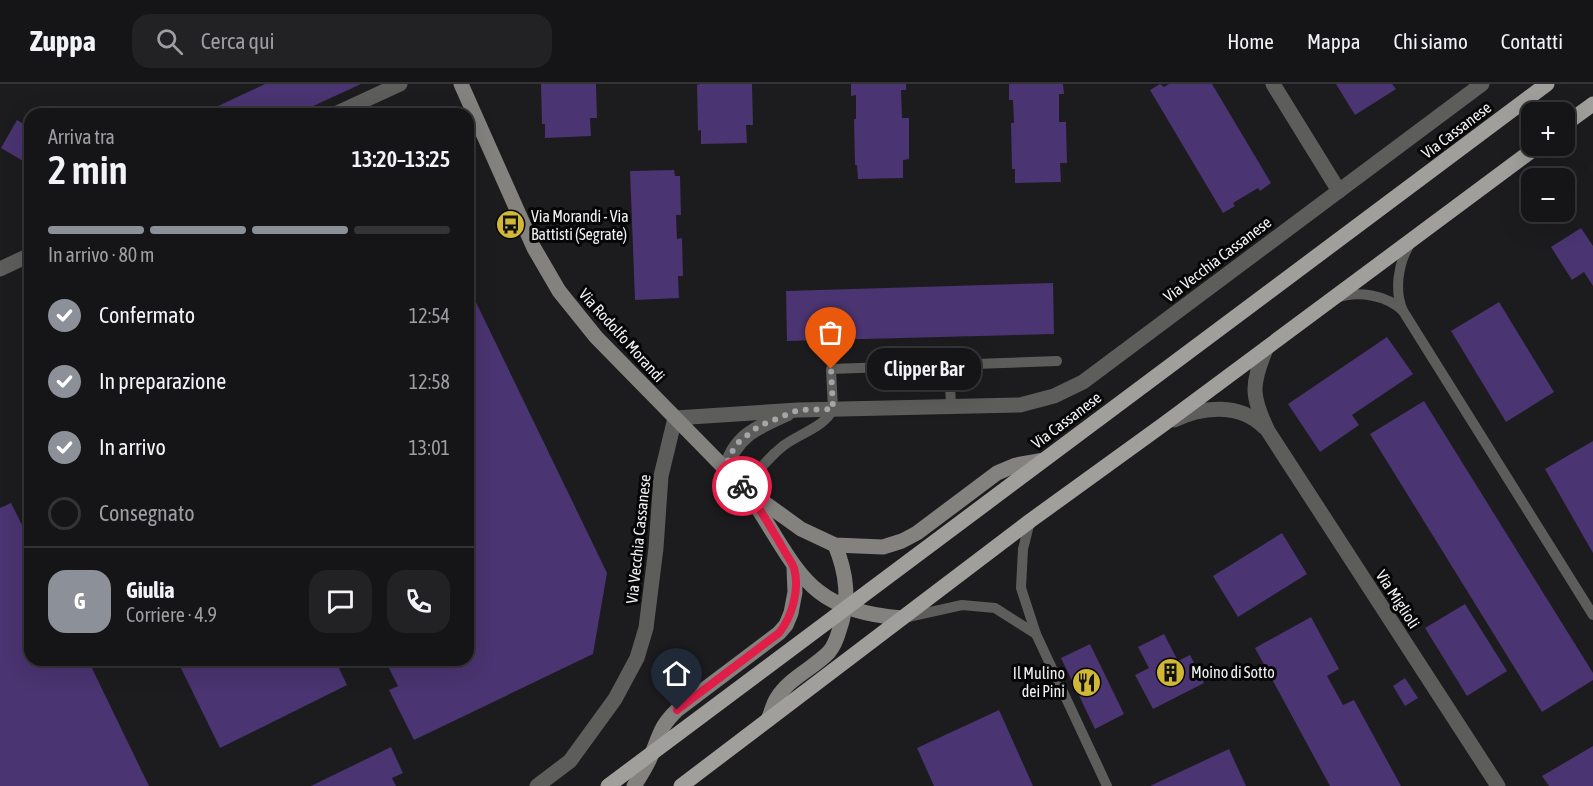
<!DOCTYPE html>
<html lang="it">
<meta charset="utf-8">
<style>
body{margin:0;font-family:"Asap Condensed",sans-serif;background:#222123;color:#f1f3f6;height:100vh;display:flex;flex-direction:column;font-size:22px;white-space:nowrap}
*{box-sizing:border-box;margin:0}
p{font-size:20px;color:#9d9ea1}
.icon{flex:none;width:33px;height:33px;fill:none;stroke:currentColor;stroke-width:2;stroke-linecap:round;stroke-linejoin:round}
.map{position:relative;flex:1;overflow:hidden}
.drawer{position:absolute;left:24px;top:24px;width:450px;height:558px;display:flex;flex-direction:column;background:#151416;border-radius:18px;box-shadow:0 6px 24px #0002,0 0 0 2px #343335}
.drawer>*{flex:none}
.fabs{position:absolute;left:1521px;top:18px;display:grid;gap:12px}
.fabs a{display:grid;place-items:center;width:54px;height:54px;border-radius:12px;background:#151416;box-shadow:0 6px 24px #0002,0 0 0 2px #343335;font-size:30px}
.pin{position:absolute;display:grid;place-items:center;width:51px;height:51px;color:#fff;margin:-62px -26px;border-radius:50% 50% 50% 0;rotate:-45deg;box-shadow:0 0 6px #0007}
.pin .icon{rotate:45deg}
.courier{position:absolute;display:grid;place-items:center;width:60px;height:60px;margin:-30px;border:4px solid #e11d48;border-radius:50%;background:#fff;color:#222;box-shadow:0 2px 8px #0007}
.bubble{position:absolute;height:42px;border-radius:18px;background:#151416;box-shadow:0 6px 24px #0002,0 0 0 2px #343335;font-size:20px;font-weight:600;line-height:42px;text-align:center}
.overview em{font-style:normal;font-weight:600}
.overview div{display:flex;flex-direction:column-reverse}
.overview{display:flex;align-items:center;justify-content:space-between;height:102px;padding:0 24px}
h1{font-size:39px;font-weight:600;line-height:45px}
.bar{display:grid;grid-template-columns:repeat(4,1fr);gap:9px 6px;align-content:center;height:72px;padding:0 24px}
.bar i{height:8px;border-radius:4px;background:#343335}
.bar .on{background:#8c9099}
.bar p{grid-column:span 4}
.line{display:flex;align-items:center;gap:15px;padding:0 24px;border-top:2px solid #343335}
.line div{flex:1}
.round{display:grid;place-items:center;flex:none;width:63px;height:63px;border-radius:18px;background:#222123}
ol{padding:0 24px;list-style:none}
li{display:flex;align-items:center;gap:18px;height:66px}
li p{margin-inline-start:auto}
li .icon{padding:6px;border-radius:50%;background:#8c9099;color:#fff;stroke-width:4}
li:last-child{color:#9d9ea1}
li i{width:33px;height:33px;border:3px solid #343335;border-radius:50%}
header{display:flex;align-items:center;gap:36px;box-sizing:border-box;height:84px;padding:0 30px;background:#151416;border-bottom:2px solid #343335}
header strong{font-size:28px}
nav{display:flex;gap:33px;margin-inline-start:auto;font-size:21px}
.search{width:420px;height:54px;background:#222123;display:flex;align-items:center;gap:15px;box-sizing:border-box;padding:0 21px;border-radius:18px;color:#9d9ea1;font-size:22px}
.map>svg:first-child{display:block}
.building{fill:#4a3471}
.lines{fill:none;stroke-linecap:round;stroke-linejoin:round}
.lane{stroke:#5d5d5b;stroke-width:10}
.street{stroke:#5d5d5b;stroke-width:15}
.secondary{stroke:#83827f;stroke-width:15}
.primary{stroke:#a09f9c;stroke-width:15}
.done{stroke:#a6a5a8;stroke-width:6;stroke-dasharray:0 10.8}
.route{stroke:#e11d48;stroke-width:8}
.labels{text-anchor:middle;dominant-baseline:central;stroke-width:6;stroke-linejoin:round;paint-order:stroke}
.street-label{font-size:16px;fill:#f1f0f3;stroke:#060607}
.poi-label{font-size:16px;fill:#f1f0f3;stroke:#060607;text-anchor:start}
</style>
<header>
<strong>Zuppa</strong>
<div class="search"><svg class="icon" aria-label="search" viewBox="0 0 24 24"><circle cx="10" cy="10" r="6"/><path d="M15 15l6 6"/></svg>Cerca qui</div>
<nav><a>Home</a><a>Mappa</a><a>Chi siamo</a><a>Contatti</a></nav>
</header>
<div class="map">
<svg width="1593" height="702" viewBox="0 0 1593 702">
<rect width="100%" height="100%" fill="#1c1b1e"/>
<g class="building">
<polygon points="265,0 361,0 296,30 201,30"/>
<polygon points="541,0 596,0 597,34 590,34 591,52 545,54 545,40 542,40"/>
<polygon points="700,0 752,0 753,41 746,41 747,59 701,60 701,46 698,47 697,1"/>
<polygon points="851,0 906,0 906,6 901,6 902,34 909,34 909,75 903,76 903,94 858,95 857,81 855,81 854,35 856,35 856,11 851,12"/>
<polygon points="1009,0 1063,0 1064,10 1059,10 1059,38 1066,38 1067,79 1060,79 1061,98 1015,99 1015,85 1012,85 1011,39 1014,39 1013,16 1009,16"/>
<polygon points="1160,0 1164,3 1169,0 1212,0 1271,99 1260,107 1258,104 1233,119 1235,122 1223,129 1150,6"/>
<polygon points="1336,0 1392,0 1396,5 1355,31"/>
<polygon points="17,36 30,44 30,81 1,64"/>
<polygon points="674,86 675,92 680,92 681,131 676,131 677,155 682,154 683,192 678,192 679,214 635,216 630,87"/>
<polygon points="1581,144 1593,162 1593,202 1584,188 1572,196 1551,163"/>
<polygon points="1053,199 1054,250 787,257 786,207"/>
<polygon points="472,210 607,489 593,570 414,656 389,606 398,602 385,576 468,576 468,212"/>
<polygon points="1499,218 1554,308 1506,338 1451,247"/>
<polygon points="1387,253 1413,290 1352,331 1359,341 1320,368 1288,320"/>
<polygon points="1424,317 1593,589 1593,596 1542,628 1370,350"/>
<polygon points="1593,357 1593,469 1545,385"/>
<polygon points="11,419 30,457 30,576 88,576 149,702 0,702 0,424"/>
<polygon points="1282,449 1307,490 1238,533 1213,492"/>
<polygon points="1465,520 1507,587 1467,612 1425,544"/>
<polygon points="1311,533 1339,585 1327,592 1343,621 1354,616 1401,702 1330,702 1255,564"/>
<polygon points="1164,550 1178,577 1190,571 1204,599 1153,625 1135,591 1149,584 1138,563"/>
<polygon points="1090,560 1124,630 1095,645 1061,574"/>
<polygon points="177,576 335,576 347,601 220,664"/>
<polygon points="1405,594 1418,614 1405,622 1393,602"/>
<polygon points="999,626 1033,702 934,702 917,664"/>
<polygon points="1593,662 1593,702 1549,702 1542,692"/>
<polygon points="391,663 403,689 392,694 396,702 311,702"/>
<polygon points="1229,665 1246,702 1150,702"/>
</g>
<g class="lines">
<g class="lane">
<path d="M1410 160C1398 179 1394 207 1403 227L1593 531"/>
<path d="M1336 214C1357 206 1387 211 1403 227"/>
<polyline points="949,281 951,322"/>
<path d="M744 404C756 389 768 374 783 362 798 350 825 343 833 325L831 285 1057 277"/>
<polyline points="1030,437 1023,465 1021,504 1036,550 1107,702"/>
<polyline points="908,533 962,521 995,524 1036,550"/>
</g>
<g class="street">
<polyline points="1273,0 1339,107"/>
<polyline points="335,30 400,0"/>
<polyline points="0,185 30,171"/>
<path d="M1266 265C1251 301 1251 312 1268 347L1498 702"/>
<path d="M1174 336C1203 322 1240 319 1264 343"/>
<path d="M726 386C734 352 758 343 787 330"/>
<polyline points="537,702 570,677 615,615 637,574 646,544 656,464 661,392 675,334 798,326 1020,321 1054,312 1083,298 1482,0"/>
</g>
<g class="secondary">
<polyline points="461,0 534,164 559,207 596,253 744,404 801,445 835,461 883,463 902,457 917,449 997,389 1016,381 1043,376"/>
<path d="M751 414C798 484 805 527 902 534"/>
<path d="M768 636C771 629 773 620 777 614 789 594 814 584 829 568 834 562 837 554 839 547 850 516 847 490 835 461"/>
<path d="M634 702C641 691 649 679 653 667 661 647 661 642 677 626L779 549 786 541 791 529 795 508 794 484"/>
</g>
<g class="primary">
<polyline points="1564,41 1593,20"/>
<polyline points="608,702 1547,0"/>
<polyline points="681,702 1030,437 1164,340 1538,62"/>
</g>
</g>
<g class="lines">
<polyline class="done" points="742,402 726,386 729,372 739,358 759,342 798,326 833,325 831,285"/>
<path class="route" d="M677 626 779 549C792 533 800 505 794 484 792 479 788 473 785 468 772 446 759 421 742 402"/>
</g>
<defs>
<symbol id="bus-disc" viewBox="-11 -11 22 22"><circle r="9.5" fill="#d1b736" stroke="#060607"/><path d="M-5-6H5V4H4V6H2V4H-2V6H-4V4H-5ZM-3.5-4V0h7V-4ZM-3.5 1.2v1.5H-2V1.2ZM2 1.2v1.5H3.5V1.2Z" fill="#111"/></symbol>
<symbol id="building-disc" viewBox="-11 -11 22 22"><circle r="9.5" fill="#d1b736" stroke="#060607"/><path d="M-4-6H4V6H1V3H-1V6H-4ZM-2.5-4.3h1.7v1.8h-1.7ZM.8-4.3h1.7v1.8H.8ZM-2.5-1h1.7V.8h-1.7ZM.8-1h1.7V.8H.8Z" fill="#111"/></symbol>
<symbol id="restaurant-disc" viewBox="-11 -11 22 22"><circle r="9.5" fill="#d1b736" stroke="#060607"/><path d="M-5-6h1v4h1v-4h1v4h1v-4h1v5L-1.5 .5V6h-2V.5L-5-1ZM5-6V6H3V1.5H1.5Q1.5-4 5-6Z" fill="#111"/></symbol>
</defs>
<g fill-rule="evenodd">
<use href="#bus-disc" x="494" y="124" width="33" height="33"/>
<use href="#building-disc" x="1154" y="572" width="33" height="33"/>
<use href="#restaurant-disc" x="1070" y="582" width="33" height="33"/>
</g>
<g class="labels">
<g class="street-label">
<text transform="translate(1456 46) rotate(-37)">Via Cassanese</text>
<text transform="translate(1217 175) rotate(-37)">Via Vecchia Cassanese</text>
<text transform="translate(622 251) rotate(48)">Via Rodolfo Morandi</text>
<text transform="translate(1066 336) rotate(-37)">Via Cassanese</text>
<text transform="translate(638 455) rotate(-84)">Via Vecchia Cassanese</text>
<text transform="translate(1398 515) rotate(57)">Via Miglioli</text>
</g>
<g class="poi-label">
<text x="531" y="132">Via Morandi - Via<tspan x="531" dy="18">Battisti (Segrate)</tspan></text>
<text x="1191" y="588">Moino di Sotto</text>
<text x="1065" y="589" text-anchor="end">Il Mulino<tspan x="1065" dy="18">dei Pini</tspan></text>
</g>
</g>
</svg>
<div class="fabs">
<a>+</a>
<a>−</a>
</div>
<div class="pin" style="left:831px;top:285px;background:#ea580c"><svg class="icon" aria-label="bag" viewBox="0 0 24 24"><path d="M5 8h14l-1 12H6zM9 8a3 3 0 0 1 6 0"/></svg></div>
<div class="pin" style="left:677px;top:626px;background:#1f2937"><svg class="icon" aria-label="home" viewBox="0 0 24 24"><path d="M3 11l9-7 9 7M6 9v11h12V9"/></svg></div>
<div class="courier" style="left:742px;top:402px"><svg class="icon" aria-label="bike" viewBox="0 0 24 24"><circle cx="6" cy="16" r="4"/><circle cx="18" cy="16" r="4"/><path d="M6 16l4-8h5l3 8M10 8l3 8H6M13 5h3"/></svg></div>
<div class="bubble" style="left:867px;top:264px;width:114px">Clipper Bar</div>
<section class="drawer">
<div class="overview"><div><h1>2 min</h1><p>Arriva tra</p></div><em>13:20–13:25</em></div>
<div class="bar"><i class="on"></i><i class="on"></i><i class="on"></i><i></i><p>In arrivo · 80 m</p></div>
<ol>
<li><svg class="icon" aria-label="check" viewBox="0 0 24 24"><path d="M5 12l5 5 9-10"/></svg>Confermato<p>12:54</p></li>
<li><svg class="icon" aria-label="check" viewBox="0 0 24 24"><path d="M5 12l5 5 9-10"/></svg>In preparazione<p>12:58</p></li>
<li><svg class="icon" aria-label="check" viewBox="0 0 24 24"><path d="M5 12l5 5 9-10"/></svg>In arrivo<p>13:01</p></li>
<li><i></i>Consegnato</li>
</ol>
<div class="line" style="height:108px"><b class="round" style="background:#8c9099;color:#fff">G</b><div><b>Giulia</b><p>Corriere · 4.9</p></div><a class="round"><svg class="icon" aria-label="chat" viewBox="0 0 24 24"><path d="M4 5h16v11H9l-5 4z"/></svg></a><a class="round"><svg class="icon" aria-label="phone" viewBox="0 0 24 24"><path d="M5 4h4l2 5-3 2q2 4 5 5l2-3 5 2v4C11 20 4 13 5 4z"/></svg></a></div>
</section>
</div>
